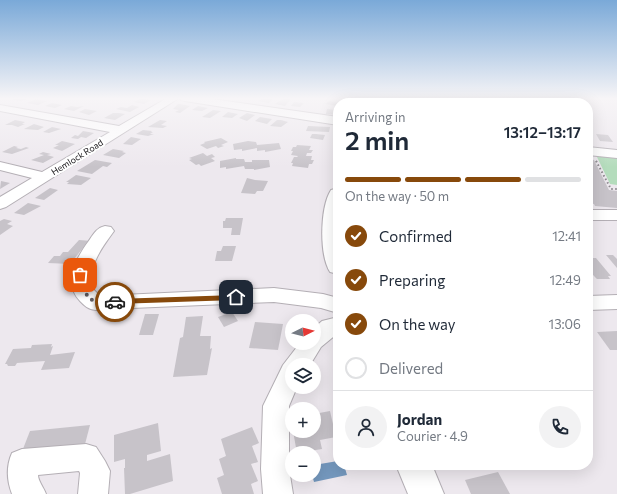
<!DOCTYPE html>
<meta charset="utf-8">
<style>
body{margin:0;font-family:Commissioner,sans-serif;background:#f2f2f3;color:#1f2937;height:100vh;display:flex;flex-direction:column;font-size:15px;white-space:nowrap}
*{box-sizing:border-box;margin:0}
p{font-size:13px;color:#747a83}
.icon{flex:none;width:22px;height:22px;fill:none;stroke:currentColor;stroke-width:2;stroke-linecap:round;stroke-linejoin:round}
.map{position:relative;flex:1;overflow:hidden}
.drawer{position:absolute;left:333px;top:98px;width:260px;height:372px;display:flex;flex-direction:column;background:#fff;border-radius:16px;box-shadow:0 4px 16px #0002}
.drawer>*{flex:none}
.needle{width:26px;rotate:84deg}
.buttons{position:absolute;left:285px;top:314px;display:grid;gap:8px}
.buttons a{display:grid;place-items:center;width:36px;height:36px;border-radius:50%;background:#fff;box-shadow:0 4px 16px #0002;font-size:20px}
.pin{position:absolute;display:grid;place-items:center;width:34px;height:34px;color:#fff;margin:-17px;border-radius:8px;box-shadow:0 2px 6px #0006}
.courier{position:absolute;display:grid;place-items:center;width:40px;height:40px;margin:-20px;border:3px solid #87490b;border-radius:50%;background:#fff;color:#222;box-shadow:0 1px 5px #0007}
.head em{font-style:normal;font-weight:600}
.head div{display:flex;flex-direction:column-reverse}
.head{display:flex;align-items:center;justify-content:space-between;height:68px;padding:0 12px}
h1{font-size:26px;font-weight:600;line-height:30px}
.bar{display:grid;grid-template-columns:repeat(4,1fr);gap:6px 4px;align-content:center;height:48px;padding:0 12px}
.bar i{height:5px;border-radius:3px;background:#e0e1e3}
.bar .active{background:#87490b}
.bar p{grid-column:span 4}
.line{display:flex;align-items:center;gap:10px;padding:0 12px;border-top:1px solid #e0e1e3}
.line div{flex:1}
.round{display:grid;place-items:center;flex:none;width:42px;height:42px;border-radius:21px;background:#f2f2f3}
ol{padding:0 12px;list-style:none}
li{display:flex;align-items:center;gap:12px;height:44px}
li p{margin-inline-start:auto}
li .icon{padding:4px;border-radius:50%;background:#87490b;color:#fff;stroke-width:4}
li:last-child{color:#747a83}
li i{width:22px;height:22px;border:2px solid #e0e1e3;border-radius:50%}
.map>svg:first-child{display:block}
.green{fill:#b4dcbc}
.water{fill:#7599bf}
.building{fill:#c7c3c9}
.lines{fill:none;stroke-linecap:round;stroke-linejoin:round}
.minor-casing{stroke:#b4afb5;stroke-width:2}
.major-casing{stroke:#b4afb5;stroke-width:2}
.path-far1{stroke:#8c888d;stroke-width:1.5;stroke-dasharray:1.5 2;stroke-linecap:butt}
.path{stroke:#8c888d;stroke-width:2;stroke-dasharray:1.5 2.5;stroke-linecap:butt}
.minor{fill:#fff;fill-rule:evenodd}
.major{fill:#fff;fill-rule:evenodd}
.route{fill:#87490b}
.done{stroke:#636064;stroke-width:4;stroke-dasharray:0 7.2}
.labels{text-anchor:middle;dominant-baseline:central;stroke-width:4;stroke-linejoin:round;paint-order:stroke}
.far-street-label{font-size:9px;fill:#19171a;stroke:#fff}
</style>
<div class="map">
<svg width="617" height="494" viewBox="0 0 617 494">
<rect width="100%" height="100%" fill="#ede8ee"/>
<polygon class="green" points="596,155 617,157 617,185 610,184"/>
<polygon class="water" points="338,461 338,465 344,465 347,475 314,482 312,475 314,475 314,465"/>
<g class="building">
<polygon points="17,98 30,98 22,101 11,100"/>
<polygon points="265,98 273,98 272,99 273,99 269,103 258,101"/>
<polygon points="284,98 292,98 285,106 275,104"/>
<polygon points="469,98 493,99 494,102 469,100"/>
<polygon points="36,99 47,101 38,105 27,103"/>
<polygon points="140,99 144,99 151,100 144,104 134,102"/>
<polygon points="394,99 407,100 405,103 393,102"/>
<polygon points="338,100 338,102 342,102 338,103 338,106 325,104 329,101 337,102"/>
<polygon points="294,102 304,103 300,107 291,106"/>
<polygon points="52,103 62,105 55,108 45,106"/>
<polygon points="178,104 180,104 190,106 180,113 175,112 179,110 173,109"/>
<polygon points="132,105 139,107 130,112 116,109 121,107 127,108"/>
<polygon points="71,106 77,107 84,106 74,111 64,109"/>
<polygon points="198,106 208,108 202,111 192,110"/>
<polygon points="85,109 97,111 89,115 79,112"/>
<polygon points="327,109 338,110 338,115 326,114"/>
<polygon points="213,110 221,111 210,118 202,117"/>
<polygon points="228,112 238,114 232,118 222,117"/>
<polygon points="113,113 119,113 125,114 115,120 104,118"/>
<polygon points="247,113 255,115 247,121 239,118"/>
<polygon points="260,117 272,119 267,124 255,121"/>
<polygon points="15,120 25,122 22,124 25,124 18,127 12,125 5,125"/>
<polygon points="160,120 167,121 161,125 167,126 163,128 148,127"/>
<polygon points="277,120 281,120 288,122 281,127 270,126"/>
<polygon points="34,124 44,127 38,130 24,129"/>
<polygon points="308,126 330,127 329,132 306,131"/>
<polygon points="52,127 61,129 49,133 43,132"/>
<polygon points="143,130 152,131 151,132 153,132 150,134 154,134 148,136 136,134"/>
<polygon points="83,131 94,133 86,138 81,137 78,139 71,138 75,135 78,136"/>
<polygon points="312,134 316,134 325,135 323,140 310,138"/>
<polygon points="596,134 608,135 613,142 600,141"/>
<polygon points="131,137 141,139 132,145 123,144"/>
<polygon points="221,138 228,142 221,145 224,146 218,148 216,146 207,149 200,145 205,143 204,142"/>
<polygon points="62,141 75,144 62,151 53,148 59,145 55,145"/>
<polygon points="248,141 256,142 257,145 279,143 281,149 265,152 265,150 257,151 257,148 242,151 242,149 234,150 233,144"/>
<polygon points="297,145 311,146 309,150 313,150 311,153 307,153 306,156 312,156 311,160 314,160 312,164 309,164 308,168 292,166 293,163 291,163 294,157 297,157 298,156 291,155 293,151 291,151 293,147 296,147"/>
<polygon points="14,146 18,147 16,148 21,149 26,147 29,148 12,154 2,152"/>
<polygon points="113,149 124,151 122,152 126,153 119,158 103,155"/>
<polygon points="43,152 51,154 47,155 54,157 43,163 31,160 44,155 39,154"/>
<polygon points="203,153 207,156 212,154 215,157 211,158 215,161 201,166 199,164 196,165 189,160 192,159 189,158"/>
<polygon points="236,158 236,159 244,159 245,162 252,162 252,160 269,160 270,167 254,170 254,169 245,169 244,166 226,169 226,167 220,168 220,161"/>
<polygon points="588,159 594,160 609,190 617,191 617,208 595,206 594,204 588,203"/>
<polygon points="95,160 112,163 107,167 103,166 92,174 77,171"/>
<polygon points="76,175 91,178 81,185 67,184 69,182 66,182"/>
<polygon points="247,178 255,180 268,181 263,191 257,191 255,194 241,193"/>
<polygon points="1,181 10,183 0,189"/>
<polygon points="50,188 58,190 44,200 35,198"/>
<polygon points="28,203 41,206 24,215 14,213"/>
<polygon points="226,218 243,218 240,235 231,235 232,228 223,228 223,221 225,221"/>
<polygon points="4,219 12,221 7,224 13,226 0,235 0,221"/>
<polygon points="79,240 92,241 86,248 83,248 70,264 48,263 54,256 60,256 63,252 68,252"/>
<polygon points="223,246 236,246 232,261 215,261 217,251 221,251"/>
<polygon points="588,255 590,258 596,258 611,276 608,276 610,279 597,279 594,276 588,269"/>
<polygon points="606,255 613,255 617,259 617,268"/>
<polygon points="232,312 238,321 224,327 218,317"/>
<polygon points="145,314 159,314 153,335 139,335"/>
<polygon points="203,316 200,336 211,336 210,349 212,348 207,375 173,377 180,338 183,337 186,317"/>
<polygon points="255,322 283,324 278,350 249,348"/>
<polygon points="617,331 617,350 610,350 597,332"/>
<polygon points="52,344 51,347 53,346 50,355 75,352 69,368 41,370 45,361 17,363 15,366 8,366 7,364 5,364 13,349 31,348 32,345"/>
<polygon points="330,411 336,437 320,440 322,449 297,453 293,431 314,431 314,414"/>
<polygon points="158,423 161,451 147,455 147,461 170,454 173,481 130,494 125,494 124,468 125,468 125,459 114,462 114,435"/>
<polygon points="90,425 84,448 21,454 30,431"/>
<polygon points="252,427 259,443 252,446 258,462 251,464 258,481 251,484 254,494 222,494 217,478 224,475 219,459 226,456 221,439"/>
<polygon points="498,472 510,494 471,494 465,480"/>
</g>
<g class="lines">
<defs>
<g id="minor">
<polygon points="167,98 179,98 6,207 0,209 0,197 32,178 0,170 0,162 42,172 110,132 0,111 0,105 119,126"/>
<polygon points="180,98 205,98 338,117 338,125 185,101 181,100"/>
<polygon points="505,98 515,98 516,103 506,103"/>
<polygon points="588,147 617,150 617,158 588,155"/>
<rect x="588" y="210" width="29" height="10"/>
<path d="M105 226 111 227 114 231C101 249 87 267 93 289L100 296 274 288 323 294 338 298V313L321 308 274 302 108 309C95 311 89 311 80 301 63 283 75 260 88 242 93 235 96 228 105 226Z"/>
<polygon points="617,295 617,309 588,310 588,296"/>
<polygon points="338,317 338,333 321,347 310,365 292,365 292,387 297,387 289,406 289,469 293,494 263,494 261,469 263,406 283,365 300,343 314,343 314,328 322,321"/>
<path d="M86 444 96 447 105 461 110 471 108 494H78L80 473 79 471 38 475C38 481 44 488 46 494H12C7 481 6 466 12 453L22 449Z"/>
</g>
<g id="major">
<polygon points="371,98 383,98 382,103 368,103"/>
<path d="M338 188V274L330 272C319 255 320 207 331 190Z"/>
<polygon points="396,465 432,465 444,494 408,494"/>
</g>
</defs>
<use href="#minor" class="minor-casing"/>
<use href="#major" class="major-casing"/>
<polyline class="path-far1" points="596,161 597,162"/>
<polyline class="path" points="596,161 611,189 617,189"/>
<use href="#minor" class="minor"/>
<use href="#major" class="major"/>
</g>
<linearGradient id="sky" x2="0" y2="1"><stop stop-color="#7aa9d8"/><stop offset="0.59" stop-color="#f7f5f7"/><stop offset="1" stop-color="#f7f5f7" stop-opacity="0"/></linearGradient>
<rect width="617" height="167" fill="url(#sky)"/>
<polygon class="route" points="236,295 240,297 236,300 115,304 112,302 115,299"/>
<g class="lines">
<polyline class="done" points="80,275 83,291 96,304 115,302"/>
</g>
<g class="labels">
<g class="far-street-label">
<text transform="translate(77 157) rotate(-32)">Hemlock Road</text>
</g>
</g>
</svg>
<div class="buttons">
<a><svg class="needle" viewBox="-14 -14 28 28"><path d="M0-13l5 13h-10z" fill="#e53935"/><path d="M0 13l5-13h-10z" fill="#747a83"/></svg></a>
<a><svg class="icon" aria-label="layers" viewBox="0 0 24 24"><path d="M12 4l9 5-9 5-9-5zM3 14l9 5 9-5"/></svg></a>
<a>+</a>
<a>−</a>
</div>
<div class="pin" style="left:80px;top:275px;background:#ea580c"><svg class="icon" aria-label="bag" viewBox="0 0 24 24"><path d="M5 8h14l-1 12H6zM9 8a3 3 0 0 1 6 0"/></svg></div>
<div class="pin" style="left:236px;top:297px;background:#1f2937"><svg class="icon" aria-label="home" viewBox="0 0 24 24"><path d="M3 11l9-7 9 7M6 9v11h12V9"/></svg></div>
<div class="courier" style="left:115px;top:302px"><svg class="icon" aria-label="car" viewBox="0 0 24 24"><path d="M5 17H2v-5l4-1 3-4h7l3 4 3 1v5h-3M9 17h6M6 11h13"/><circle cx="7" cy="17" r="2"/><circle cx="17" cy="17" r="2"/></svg></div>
<section class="drawer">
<div class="head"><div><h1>2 min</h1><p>Arriving in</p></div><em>13:12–13:17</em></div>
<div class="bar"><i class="active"></i><i class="active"></i><i class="active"></i><i></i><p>On the way · 50 m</p></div>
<ol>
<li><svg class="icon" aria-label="check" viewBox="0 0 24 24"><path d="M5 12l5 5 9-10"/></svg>Confirmed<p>12:41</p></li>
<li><svg class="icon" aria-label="check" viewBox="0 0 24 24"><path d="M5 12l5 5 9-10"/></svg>Preparing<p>12:49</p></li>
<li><svg class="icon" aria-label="check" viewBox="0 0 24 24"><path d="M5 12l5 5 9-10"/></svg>On the way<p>13:06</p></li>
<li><i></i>Delivered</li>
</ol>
<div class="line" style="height:72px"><a class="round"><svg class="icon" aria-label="person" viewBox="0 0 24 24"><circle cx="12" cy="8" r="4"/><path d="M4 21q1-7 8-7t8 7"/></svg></a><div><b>Jordan</b><p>Courier · 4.9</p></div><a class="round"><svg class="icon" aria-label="phone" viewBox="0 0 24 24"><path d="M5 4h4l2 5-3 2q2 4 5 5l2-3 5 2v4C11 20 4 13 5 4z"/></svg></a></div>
</section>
</div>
